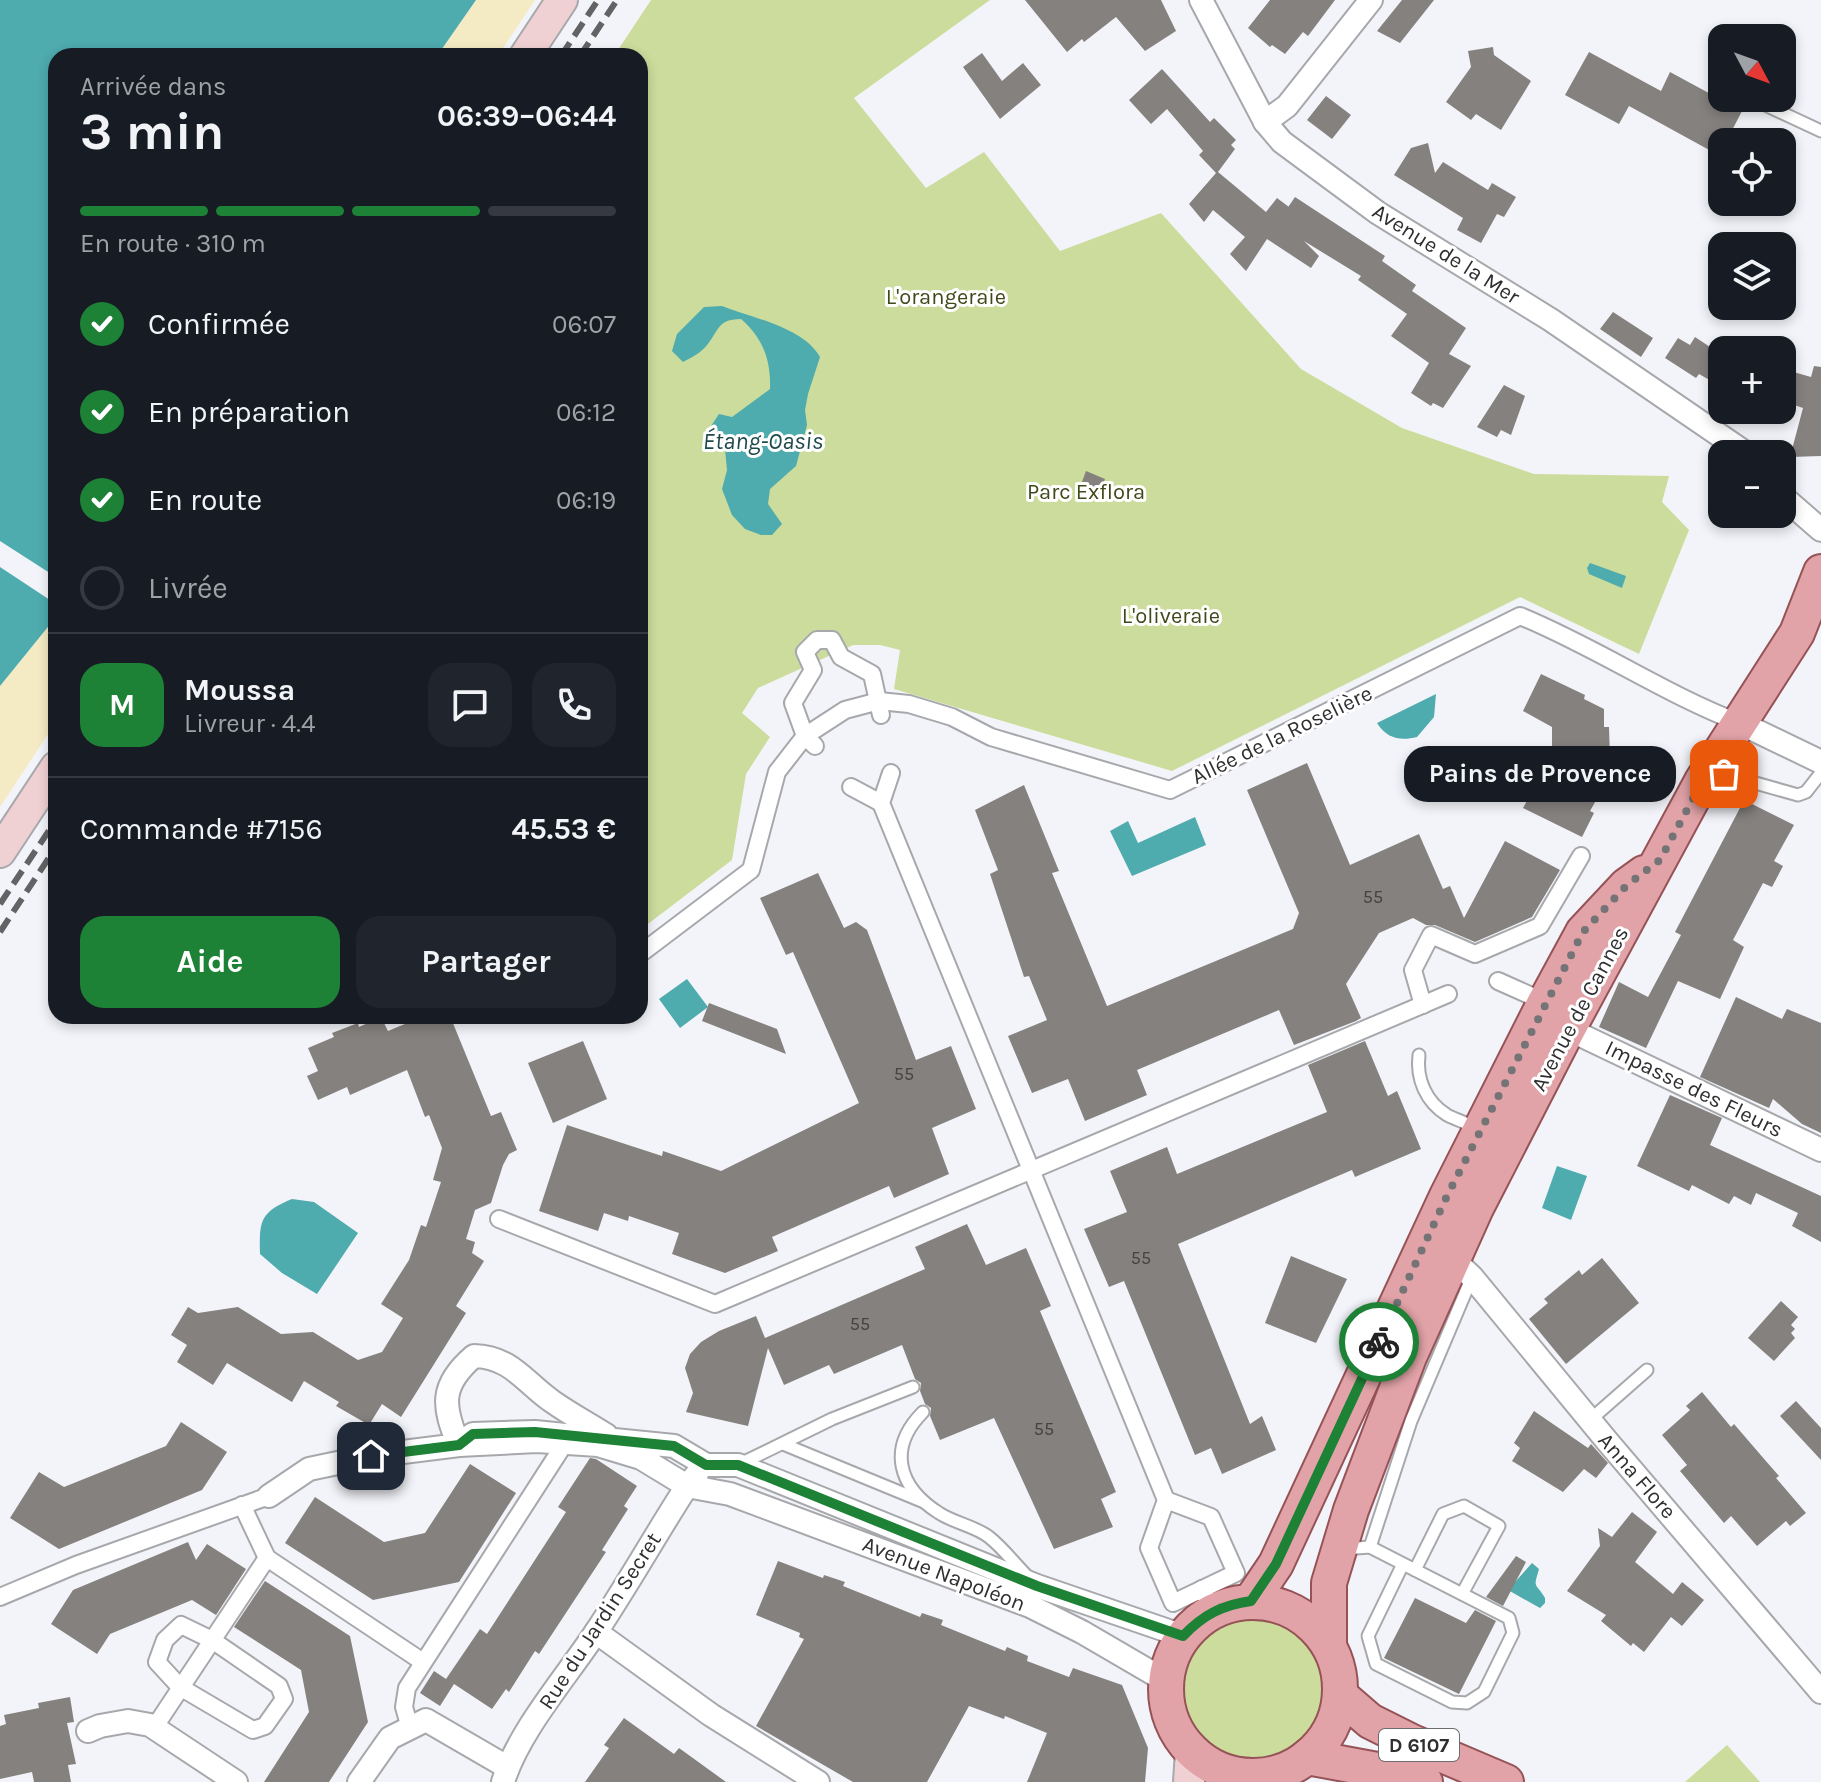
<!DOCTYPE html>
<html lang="fr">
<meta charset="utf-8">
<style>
body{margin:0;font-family:Karla,sans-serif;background:#20242c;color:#f1f3f6;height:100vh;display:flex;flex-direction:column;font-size:30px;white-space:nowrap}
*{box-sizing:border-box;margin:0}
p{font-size:26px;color:#9ea1a6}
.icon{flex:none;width:44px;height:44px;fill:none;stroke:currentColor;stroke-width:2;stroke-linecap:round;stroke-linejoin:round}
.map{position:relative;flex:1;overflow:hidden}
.details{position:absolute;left:48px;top:48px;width:600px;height:976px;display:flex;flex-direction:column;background:#171b24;border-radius:24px;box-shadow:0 4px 12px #0003}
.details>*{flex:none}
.needle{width:52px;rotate:131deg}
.fabs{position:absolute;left:1708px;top:24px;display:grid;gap:16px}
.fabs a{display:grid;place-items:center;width:88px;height:88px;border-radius:16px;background:#171b24;box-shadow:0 4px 12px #0003;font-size:40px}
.pin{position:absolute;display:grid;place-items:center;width:68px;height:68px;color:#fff;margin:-34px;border-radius:16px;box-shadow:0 4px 12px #0006}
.courier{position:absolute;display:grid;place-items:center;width:80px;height:80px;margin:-40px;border:6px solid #1d8236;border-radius:50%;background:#fff;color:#222;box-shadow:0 2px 10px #0007}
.bubble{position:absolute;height:56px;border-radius:24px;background:#171b24;box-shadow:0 4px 12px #0003;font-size:26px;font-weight:700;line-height:56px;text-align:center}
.headline em{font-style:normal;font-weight:700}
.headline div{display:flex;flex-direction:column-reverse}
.headline{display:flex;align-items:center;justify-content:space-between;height:136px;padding:0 32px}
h1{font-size:52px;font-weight:700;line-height:60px}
.bar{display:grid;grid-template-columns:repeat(4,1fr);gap:12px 8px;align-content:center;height:96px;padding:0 32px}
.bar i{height:10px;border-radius:6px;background:#363941}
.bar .current{background:#1d8236}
.bar p{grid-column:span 4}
.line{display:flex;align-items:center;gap:20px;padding:0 32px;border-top:2px solid #363941}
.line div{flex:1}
.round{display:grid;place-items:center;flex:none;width:84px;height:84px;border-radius:24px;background:#20242c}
ol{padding:0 32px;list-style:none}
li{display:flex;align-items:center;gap:24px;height:88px}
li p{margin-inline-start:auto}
li .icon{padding:8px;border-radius:50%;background:#1d8236;color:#fff;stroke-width:4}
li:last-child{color:#9ea1a6}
li i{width:44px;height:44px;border:4px solid #363941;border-radius:50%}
.cta{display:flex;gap:16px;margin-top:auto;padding:16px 32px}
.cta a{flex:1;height:92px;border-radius:24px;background:#1d8236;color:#fff;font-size:32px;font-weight:700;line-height:92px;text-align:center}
.cta a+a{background:#20242c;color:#f1f3f6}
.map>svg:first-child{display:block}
.green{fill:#ccdc9c}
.sand{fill:#f4ebc5}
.water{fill:#4eabae}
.building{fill:#85817e}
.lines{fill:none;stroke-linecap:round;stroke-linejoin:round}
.service-casing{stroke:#a7a8ac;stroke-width:15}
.pedestrian-casing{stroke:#a7a8ac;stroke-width:20}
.minor-casing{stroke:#a7a8ac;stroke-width:26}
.secondary-casing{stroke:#a7a8ac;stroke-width:34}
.primary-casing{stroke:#965357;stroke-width:38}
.service{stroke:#fff;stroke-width:11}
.pedestrian{stroke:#fff;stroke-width:16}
.minor{stroke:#fff;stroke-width:22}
.secondary{stroke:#f0d1d3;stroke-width:30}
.primary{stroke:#e1a3a7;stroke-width:34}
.rail{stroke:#636366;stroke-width:6;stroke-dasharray:16 8;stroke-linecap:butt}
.done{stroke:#747477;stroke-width:8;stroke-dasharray:0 14.4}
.route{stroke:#1d8236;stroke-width:10}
.labels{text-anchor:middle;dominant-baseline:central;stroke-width:6;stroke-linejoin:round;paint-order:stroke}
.number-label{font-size:18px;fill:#444}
.shield{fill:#fff;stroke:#6d6d6f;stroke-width:2}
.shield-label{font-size:20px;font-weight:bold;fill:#2f2f31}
.street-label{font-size:22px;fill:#2f2f31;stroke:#fff}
.park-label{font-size:22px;fill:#3f491a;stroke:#fff}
.water-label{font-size:24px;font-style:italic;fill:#1f4a4b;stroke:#fff}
</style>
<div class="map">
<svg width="1821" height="1782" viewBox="0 0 1821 1782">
<rect width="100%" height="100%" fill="#f3f4f9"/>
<g class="green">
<polygon points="651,0 990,0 854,98 926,188 984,152 1060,251 1161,213 1301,369 1402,428 1534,474 1669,476 1662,502 1689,530 1639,654 1520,597 1172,771 894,689 900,650 880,645 853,645 758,688 742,713 770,737 746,774 732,860 640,930 640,56 614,56"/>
<circle cx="1255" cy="1688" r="71"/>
<polygon points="1727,1745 1760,1782 1685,1782"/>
</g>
<g class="sand">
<polygon points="476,0 535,0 498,56 437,56"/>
<polygon points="56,617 56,722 0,807 0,686"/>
</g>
<g class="water">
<polygon points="0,0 476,0 437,56 56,56 56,577 0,541"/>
<path d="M722 306C753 318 804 328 820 357L808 394 805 410 807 425 796 466 770 489 768 504 782 524 772 535H761L745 529 732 515 722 489 727 470 725 449 711 426 719 414 732 417 770 389C771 360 763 338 741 319 720 320 721 325 710 341 704 351 693 357 683 362L672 351 677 334 704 307Z"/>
<polygon points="1590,563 1626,576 1622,588 1589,574 1587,568"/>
<polygon points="0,567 56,604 56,617 0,686"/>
<path d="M1436 694 1434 717 1417 737C1401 741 1387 739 1377 723Z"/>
<polygon points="1195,817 1206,845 1132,876 1110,831 1128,821 1138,843"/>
<polygon points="687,979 708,1007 680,1028 659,999"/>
<polygon points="1557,1166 1587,1176 1571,1220 1542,1208"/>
<path d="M292 1199 314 1202 358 1233 317 1294 282 1273 260 1254C259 1221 260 1212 292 1199Z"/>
<path d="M1532 1563 1539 1569C1533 1590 1535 1581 1545 1598V1603L1540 1608 1508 1590Z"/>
</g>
<g class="building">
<polygon points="1025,0 1161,0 1176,31 1145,51 1116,17 1084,42 1082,39 1067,52"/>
<polygon points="1270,0 1335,0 1308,36 1303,32 1285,54 1272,45 1270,47 1248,28"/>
<polygon points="1402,0 1434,0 1400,43 1377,31"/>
<polygon points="1493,47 1494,55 1531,81 1501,130 1476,114 1471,120 1446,102 1471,67 1468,51"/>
<polygon points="1589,52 1661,91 1670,72 1742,111 1726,142 1722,142 1722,157 1629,106 1619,124 1565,95"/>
<polygon points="982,53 1002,81 1023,63 1041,85 1000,119 963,67"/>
<polygon points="1162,69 1210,122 1214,118 1236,140 1231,145 1235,149 1218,172 1266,212 1277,198 1289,207 1278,222 1295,197 1385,256 1382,261 1416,285 1412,291 1466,328 1449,354 1471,366 1443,408 1433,403 1431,406 1411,393 1429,363 1391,336 1407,314 1358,280 1361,276 1304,241 1319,256 1311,268 1267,239 1246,271 1230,254 1245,237 1213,210 1204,222 1189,204 1216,173 1199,155 1203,151 1167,109 1151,124 1129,100"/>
<polygon points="1326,96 1351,115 1332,139 1307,120"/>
<polygon points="1428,143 1435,173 1443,162 1488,190 1492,183 1516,197 1504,217 1497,214 1481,243 1457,230 1463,218 1394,175 1411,148"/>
<polygon points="1613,312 1653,338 1641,357 1600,329"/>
<polygon points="1695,337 1722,355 1722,387 1699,374 1696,378 1665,358 1678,338 1690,345"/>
<polygon points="1814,366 1821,367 1821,456 1790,457 1803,408 1782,401 1782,397 1790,371 1811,377"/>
<polygon points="1504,385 1525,396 1511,435 1501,430 1497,437 1477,427"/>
<polygon points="1086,471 1105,479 1098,498 1079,490"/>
<polygon points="1541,674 1585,695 1584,699 1604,709 1604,727 1609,727 1610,759 1606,759 1606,783 1590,811 1594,813 1582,837 1523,808 1552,754 1552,727 1523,711"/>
<polygon points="1307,763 1350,865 1419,834 1443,889 1450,886 1464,918 1505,841 1560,870 1532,917 1475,942 1435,925 1426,925 1413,918 1379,933 1346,984 1361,1018 1356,1021 1294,1045 1279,1010 1137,1070 1147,1095 1085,1121 1068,1079 1032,1093 1008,1036 1047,1020 1029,976 1024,977 990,874 998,870 975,810 1024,785 1059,871 1052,873 1107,1006 1293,929 1299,913 1247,790"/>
<polygon points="1750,803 1794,825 1774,861 1783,866 1772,887 1763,883 1733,940 1744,947 1720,999 1678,981 1646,1048 1599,1027 1619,982 1648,997 1681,935 1675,932 1741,806"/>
<polygon points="818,873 844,928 856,922 867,930 916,1060 951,1046 976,1109 932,1128 949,1174 894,1198 889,1186 772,1237 778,1251 725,1273 672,1254 679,1233 629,1216 628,1221 604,1213 598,1231 539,1211 567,1125 662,1156 663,1151 721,1171 859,1103 793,952 786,955 760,898"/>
<polygon points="1736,997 1782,1019 1787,1009 1821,1023 1821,1133 1802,1124 1773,1099 1769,1108 1700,1077"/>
<polygon points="709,1003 777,1029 786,1054 702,1021"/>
<polygon points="424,1016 450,1016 491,1116 501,1112 517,1150 509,1154 503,1165 491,1203 475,1210 466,1239 475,1242 472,1253 484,1261 456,1306 466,1313 401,1417 382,1404 369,1425 336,1406 339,1402 304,1381 292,1402 227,1363 213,1385 177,1362 187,1345 171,1335 188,1307 198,1313 238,1307 281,1334 313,1332 358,1360 382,1352 403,1318 381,1304 409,1260 421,1225 426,1227 441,1182 433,1180 442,1148 429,1115 425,1117 407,1070 350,1095 347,1087 318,1100 307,1076 318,1071 308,1048 334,1037 332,1033 358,1023 359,1027 381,1017 388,1031"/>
<polygon points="583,1041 607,1099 553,1123 528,1063"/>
<polygon points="1365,1041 1388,1096 1397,1091 1421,1149 1355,1177 1352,1170 1178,1244 1250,1424 1262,1416 1276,1450 1222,1474 1211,1448 1195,1455 1124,1281 1109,1287 1084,1229 1127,1212 1110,1171 1167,1147 1177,1174 1327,1112 1308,1065"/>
<polygon points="1670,1095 1722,1118 1710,1145 1821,1196 1821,1242 1792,1226 1798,1213 1756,1193 1751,1205 1734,1196 1729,1204 1692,1185 1689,1191 1637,1166"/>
<polygon points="967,1224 986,1265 1026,1248 1051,1306 1040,1311 1116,1492 1101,1499 1113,1527 1054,1549 994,1418 940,1440 930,1416 931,1408 925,1404 920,1391 921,1383 915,1379 902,1345 834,1374 829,1365 784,1385 768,1348 748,1426 686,1412 693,1393 685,1368 690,1354 701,1342 719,1331 756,1316 765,1338 925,1269 915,1247"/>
<polygon points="1291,1256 1347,1279 1316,1343 1265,1323"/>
<polygon points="1602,1258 1639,1303 1566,1364 1529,1319 1548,1303 1544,1299 1579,1270 1582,1275"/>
<polygon points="1781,1301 1798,1317 1791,1325 1795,1329 1791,1333 1795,1338 1774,1361 1748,1338"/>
<polygon points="1702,1392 1731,1427 1734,1424 1765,1460 1779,1476 1776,1478 1806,1513 1790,1526 1786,1521 1757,1546 1731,1516 1724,1523 1680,1471 1687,1465 1662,1435 1690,1410 1686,1406"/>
<polygon points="1796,1401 1821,1428 1821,1460 1780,1416"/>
<polygon points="1534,1411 1588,1448 1591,1444 1608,1463 1596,1478 1584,1469 1563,1492 1512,1461 1520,1448 1514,1443"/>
<polygon points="181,1422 227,1452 202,1490 59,1549 10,1518 39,1472 64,1487 166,1446"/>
<polygon points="590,1458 596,1459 637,1486 624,1506 628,1509 602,1550 606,1552 539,1654 535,1651 509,1692 506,1689 492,1709 448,1680 454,1684 440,1706 420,1693 434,1671 446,1679 480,1629 487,1634 566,1512 558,1507"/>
<polygon points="470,1464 516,1493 459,1582 373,1600 285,1543 315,1497 384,1542 425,1533"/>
<polygon points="1632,1512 1657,1532 1635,1562 1673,1594 1682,1582 1704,1600 1682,1626 1671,1617 1644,1652 1633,1643 1631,1646 1601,1621 1606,1615 1567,1591 1600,1546 1598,1528 1612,1537"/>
<polygon points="188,1542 196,1560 207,1544 246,1569 216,1615 192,1600 110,1634 97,1654 51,1624 73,1590"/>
<polygon points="1516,1556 1526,1562 1503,1606 1486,1597"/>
<polygon points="778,1561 823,1578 824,1575 845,1582 843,1586 920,1617 922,1613 943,1620 941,1625 1005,1651 1007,1647 1028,1656 1027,1661 1069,1677 1073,1668 1122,1685 1148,1748 1145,1782 1027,1782 1047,1733 1005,1716 1004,1719 969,1706 927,1782 853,1782 756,1726 804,1639 799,1637 800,1633 756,1615"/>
<polygon points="265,1581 350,1636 368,1722 329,1782 264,1782 309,1712 301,1670 234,1627"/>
<polygon points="1415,1598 1466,1623 1475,1610 1496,1621 1459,1694 1384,1658"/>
<polygon points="70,1697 74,1722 67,1723 76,1764 68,1765 71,1782 34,1782 32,1772 0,1779 0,1726 6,1724 4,1715 39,1708 38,1703"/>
<polygon points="624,1718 674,1754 679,1748 726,1782 585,1782 609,1748 604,1745"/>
</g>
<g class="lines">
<defs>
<g id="service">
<polyline points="1761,103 1821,131"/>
<polyline points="1713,771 1798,795 1806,792 1821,773"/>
<path d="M1419 1055C1416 1079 1426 1102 1447 1115 1456 1120 1467 1122 1476 1129"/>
<path d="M923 1412C887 1448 898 1487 939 1513 954 1523 975 1526 989 1537 1003 1548 1015 1564 1028 1577"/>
<polyline points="1590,1420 1647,1370"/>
<polyline points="783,1444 924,1502"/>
<polyline points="738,1465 832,1419 913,1387"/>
<polyline points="1370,1547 1411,1421 1472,1277"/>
<polyline points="1343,1549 1370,1547 1509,1618 1513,1633 1484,1692 1467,1703 1452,1702 1376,1664 1368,1636 1403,1564"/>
<polyline points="1415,1570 1443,1514 1464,1506 1499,1526 1462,1594"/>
</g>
<g id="pedestrian">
<polyline points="815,746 805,736 793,703 813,670 805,652 817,640 832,640 841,657 872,674 881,715"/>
<polyline points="891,773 881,803 1166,1500 1149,1548 1173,1603 1236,1573 1211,1517 1166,1500"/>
<polyline points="851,787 881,803"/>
<path d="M640 954 751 870 777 772 805 736 845 710 879 701 909 704 952 717 991 737 1170 790 1520 616C1596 647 1664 694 1740 723"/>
<polyline points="1498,981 1545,1002"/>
<polyline points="1423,1005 1413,970 1431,935 1475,954 1540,926 1581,856"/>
<polyline points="499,1219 715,1304 1448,994"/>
<polyline points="242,1505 267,1558"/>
<polyline points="1202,1589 1213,1611"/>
<polyline points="0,1597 76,1565 269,1496"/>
<polygon points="181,1625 212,1640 279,1686 284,1699 265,1726 253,1730 180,1687 157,1662 165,1640"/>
<polyline points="154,1728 267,1558 423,1662"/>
<polyline points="410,1728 404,1707 407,1688 565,1443"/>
</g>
<g id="minor">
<polyline points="1201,0 1265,122 1282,142 1378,213 1551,320 1747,454"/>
<polyline points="1265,122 1287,106 1371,0"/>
<polyline points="1782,496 1821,530"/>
<polyline points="1740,723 1821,762"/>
<polyline points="1568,1029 1821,1150"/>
<polyline points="1454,1260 1472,1277 1607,1441 1821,1692"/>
<path d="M269 1496 309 1469 371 1456 459 1445C442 1406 440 1385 474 1356 512 1357 525 1383 553 1402 570 1414 589 1424 606 1435"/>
<polyline points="596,1632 711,1715 818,1782"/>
<polyline points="1166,1681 1082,1632 1030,1606 730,1494 687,1486 641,1458 598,1445 537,1441 459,1445 473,1434 535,1432 674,1446 706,1465 738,1465 1037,1586 1183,1636"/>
<polyline points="88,1731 100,1726 128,1721 150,1725 236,1782"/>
<polyline points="359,1782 390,1738 426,1720 507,1767"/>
<path d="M503 1782C518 1732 567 1676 596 1632 628 1584 656 1534 687 1486L697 1474"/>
</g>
<g id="secondary">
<polyline points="525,56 562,0"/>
<polyline points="0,852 56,767"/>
<polyline points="1189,1782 1191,1751"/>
<polyline points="1254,1782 1257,1776"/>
</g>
<g id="primary">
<polyline points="1251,1601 1276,1564 1447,1196 1545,1002 1583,932 1626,886 1644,873"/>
<circle cx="1253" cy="1689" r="87"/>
<polyline points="1329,1645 1329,1583 1351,1510 1409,1357 1476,1208 1568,1029 1702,781 1797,633 1821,572"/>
<polyline points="1340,1695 1370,1721 1412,1742 1506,1782"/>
<polyline points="1307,1757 1388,1772 1425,1782"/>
</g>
</defs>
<use href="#service" class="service-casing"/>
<use href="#pedestrian" class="pedestrian-casing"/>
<use href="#minor" class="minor-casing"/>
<use href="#secondary" class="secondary-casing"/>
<use href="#primary" class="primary-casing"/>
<use href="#service" class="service"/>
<use href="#pedestrian" class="pedestrian"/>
<use href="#minor" class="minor"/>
<use href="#secondary" class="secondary"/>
<use href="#primary" class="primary"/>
<g class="rail">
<polyline points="561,56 598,0"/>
<polyline points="580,56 617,0"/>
<polyline points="0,904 56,820"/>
<polyline points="0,932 56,847"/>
</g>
</g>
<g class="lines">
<polyline class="done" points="1379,1342 1447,1196 1583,932 1626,886 1660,860 1709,769 1724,774"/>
<path class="route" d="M371 1456 459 1445 473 1434 535 1432 674 1446 706 1465H738L1037 1586 1183 1636C1203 1615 1222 1605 1251 1601L1276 1564 1379 1342"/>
</g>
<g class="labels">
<g class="number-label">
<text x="1373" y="897">55</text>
<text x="904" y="1074">55</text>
<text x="1141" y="1258">55</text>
<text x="860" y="1324">55</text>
<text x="1044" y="1429">55</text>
</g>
<rect class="shield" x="1379" y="1729" width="80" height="32" rx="6"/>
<g class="shield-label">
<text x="1419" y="1745">D 6107</text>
</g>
<g class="street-label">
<text transform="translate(1446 254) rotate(32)">Avenue de la Mer</text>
<text transform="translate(1282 735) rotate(-26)">Allée de la Roselière</text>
<text transform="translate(1580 1009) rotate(-62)">Avenue de Cannes</text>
<text transform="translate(1694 1089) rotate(26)">Impasse des Fleurs</text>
<text transform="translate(1637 1476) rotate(49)">Anna Flore</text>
<text transform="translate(944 1574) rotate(21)">Avenue Napoléon</text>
<text transform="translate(600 1621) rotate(-57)">Rue du Jardin Secret</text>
</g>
<g class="park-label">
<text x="946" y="297">L'orangeraie</text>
<text x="1086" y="492">Parc Exflora</text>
<text x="1171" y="616">L'oliveraie</text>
</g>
<g class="water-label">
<text x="763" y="441">Étang-Oasis</text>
</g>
</g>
</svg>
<div class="fabs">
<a><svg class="needle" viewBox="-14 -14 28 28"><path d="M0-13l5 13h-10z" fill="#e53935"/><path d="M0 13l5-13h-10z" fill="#9ea1a6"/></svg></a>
<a><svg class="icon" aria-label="locate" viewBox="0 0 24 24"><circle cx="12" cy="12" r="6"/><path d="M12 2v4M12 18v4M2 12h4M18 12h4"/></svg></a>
<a><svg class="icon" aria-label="layers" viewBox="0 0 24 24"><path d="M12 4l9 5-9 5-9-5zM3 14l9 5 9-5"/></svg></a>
<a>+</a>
<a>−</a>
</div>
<div class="pin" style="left:1724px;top:774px;background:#ea580c"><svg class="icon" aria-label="bag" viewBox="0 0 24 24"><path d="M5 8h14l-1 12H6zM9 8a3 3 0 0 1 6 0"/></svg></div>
<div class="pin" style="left:371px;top:1456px;background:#1f2937"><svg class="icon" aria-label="home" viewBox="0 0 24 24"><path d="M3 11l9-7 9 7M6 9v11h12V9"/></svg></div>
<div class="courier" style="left:1379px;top:1342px"><svg class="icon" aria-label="bike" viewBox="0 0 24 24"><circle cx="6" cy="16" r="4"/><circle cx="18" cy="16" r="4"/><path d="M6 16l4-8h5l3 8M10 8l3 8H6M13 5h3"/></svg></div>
<div class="bubble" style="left:1404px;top:746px;width:272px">Pains de Provence</div>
<section class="details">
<div class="headline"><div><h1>3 min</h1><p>Arrivée dans</p></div><em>06:39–06:44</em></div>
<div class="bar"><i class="current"></i><i class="current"></i><i class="current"></i><i></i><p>En route · 310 m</p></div>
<ol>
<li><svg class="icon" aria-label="check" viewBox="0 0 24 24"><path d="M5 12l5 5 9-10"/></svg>Confirmée<p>06:07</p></li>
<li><svg class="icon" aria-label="check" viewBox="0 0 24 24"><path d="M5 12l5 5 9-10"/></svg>En préparation<p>06:12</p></li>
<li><svg class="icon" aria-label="check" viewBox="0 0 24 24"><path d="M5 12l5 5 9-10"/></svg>En route<p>06:19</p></li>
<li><i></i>Livrée</li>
</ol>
<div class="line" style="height:144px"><b class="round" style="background:#1d8236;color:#fff">M</b><div><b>Moussa</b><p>Livreur · 4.4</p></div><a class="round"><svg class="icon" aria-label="chat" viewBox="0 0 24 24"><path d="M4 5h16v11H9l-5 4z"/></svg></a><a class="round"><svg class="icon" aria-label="phone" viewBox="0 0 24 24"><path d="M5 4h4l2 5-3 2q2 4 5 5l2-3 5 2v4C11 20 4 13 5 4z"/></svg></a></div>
<div class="line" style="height:104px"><div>Commande #7156</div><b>45.53 €</b></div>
<div class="cta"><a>Aide</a><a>Partager</a></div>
</section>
</div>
